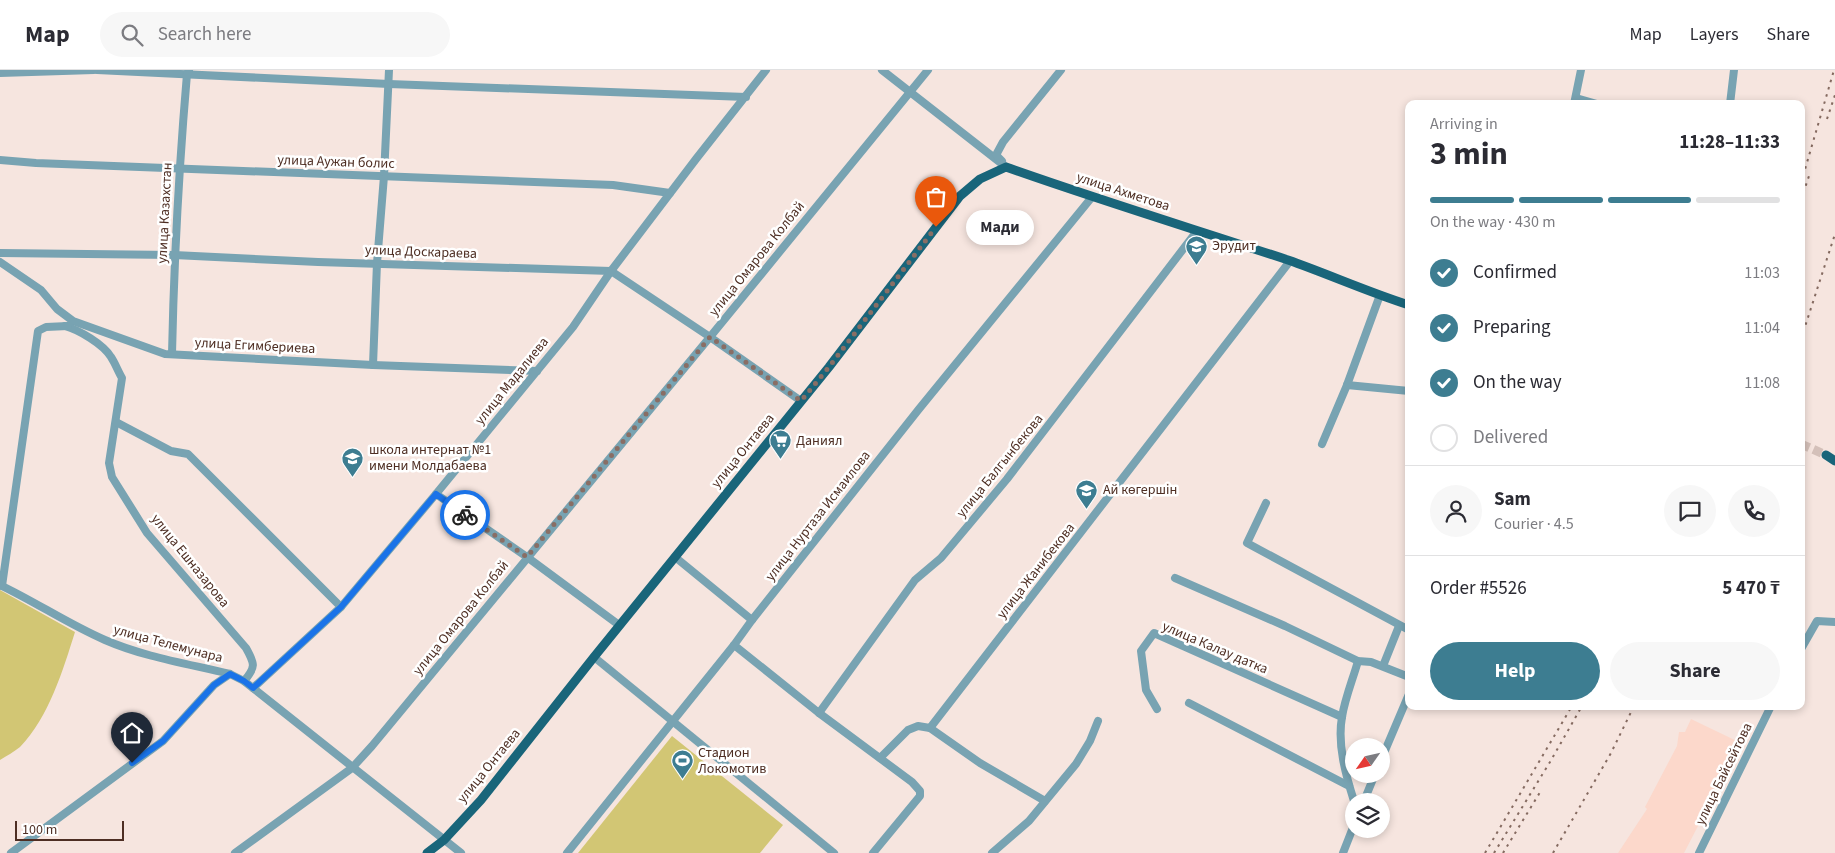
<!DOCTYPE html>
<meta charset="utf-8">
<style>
body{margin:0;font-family:"Source Sans 3",sans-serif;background:#f7f7f7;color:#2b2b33;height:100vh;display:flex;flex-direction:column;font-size:19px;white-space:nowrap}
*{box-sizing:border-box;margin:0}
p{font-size:16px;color:#7c7c81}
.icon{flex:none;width:28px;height:28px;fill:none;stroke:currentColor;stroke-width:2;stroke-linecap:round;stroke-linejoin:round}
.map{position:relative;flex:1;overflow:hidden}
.side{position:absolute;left:1405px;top:30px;width:400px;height:610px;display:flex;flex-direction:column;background:#fff;border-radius:10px;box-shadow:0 2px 8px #0003}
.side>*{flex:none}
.needle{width:32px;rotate:236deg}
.buttons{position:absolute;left:1345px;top:668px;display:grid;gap:10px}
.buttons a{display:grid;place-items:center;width:45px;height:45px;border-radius:50%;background:#fff;box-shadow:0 2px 8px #0003;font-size:25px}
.scale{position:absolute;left:15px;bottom:12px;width:109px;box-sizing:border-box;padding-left:5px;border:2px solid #4e2e23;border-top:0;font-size:14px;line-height:18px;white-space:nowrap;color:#4e2e23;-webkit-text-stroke:4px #fff;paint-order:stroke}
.pin{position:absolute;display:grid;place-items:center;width:42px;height:42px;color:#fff;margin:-51px -21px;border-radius:50% 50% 50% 0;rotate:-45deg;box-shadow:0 0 5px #0007}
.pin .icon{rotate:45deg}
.courier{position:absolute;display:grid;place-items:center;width:50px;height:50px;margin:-25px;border:4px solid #1a73e8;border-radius:50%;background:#fff;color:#222;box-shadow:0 1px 6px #0007}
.bubble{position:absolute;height:35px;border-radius:18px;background:#fff;box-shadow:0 2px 8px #0003;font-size:16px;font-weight:700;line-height:35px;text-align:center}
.summary em{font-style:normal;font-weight:700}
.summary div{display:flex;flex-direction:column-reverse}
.summary{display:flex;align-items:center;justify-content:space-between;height:85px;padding:0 25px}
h1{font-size:32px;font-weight:700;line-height:38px}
.bar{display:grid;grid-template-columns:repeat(4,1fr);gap:8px 5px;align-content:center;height:60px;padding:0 25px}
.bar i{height:6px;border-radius:4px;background:#e1e1e2}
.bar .on{background:#3d7d91}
.bar p{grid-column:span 4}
.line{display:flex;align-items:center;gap:12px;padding:0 25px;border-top:1px solid #e1e1e2}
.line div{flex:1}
.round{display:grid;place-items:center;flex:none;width:52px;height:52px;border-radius:26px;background:#f7f7f7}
ol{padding:0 25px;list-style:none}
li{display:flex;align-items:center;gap:15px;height:55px}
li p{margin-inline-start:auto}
li .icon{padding:5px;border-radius:50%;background:#3d7d91;color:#fff;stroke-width:4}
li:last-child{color:#7c7c81}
li i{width:28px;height:28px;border:2px solid #e1e1e2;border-radius:50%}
.cta{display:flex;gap:10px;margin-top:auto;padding:10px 25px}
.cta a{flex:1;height:58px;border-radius:30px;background:#3d7d91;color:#fff;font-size:20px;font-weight:700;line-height:58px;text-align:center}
.cta a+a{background:#f7f7f7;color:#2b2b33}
header{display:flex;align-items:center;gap:30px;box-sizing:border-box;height:70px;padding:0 25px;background:#fff;border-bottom:1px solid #e1e1e2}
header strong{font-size:24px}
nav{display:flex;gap:28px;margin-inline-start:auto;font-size:18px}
.search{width:350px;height:45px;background:#f7f7f7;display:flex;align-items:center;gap:12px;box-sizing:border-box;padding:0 18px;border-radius:28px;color:#7c7c81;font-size:19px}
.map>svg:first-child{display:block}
.built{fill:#fcd8cb}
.green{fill:#d2c674}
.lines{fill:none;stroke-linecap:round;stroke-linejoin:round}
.major-tunnel{stroke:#d4c0b9;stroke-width:9;stroke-dasharray:9 4.5;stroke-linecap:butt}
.minor{stroke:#78a3b2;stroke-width:8}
.major{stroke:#19657a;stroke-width:9}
.rail{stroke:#856a60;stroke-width:2;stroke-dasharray:2.5 5;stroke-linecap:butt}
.done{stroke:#896e65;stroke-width:5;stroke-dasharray:0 9}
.route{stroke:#1a73e8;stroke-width:6}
.labels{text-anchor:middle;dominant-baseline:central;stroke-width:5;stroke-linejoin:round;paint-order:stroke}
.street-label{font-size:14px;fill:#4e2e23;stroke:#fff}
.poi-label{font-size:14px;fill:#4e2e23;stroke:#fff;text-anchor:start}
</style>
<header>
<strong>Map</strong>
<div class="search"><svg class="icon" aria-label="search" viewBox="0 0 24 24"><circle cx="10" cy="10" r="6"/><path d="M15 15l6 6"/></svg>Search here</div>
<nav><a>Map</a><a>Layers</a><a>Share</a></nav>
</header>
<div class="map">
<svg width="1835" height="783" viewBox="0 0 1835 783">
<rect width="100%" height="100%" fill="#f6e5df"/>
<polygon class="built" points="1691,649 1741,673 1684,783 1618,783 1647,739 1645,737 1677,676 1679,662 1685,662"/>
<g class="green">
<path d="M0 520 75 562C63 600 49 647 20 677 14 682 6 686 0 690Z"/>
<polygon points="672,666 783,755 760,783 578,783"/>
</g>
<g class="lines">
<polyline class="major-tunnel" points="1801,374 1826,385"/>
<g class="minor">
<polyline points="97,0 389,14 746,27"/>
<polyline points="882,0 1006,97"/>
<polyline points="0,3 94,0"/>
<polyline points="1576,28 1597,34"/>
<polyline points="1574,34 1581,0"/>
<polyline points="1730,34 1734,0"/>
<polyline points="0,90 36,93 613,115 670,123"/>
<polyline points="1002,91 996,85 1003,72 1061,0"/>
<polyline points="0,183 174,185 318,192 611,201 710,267 801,331"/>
<polyline points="0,192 41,220 57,239 73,251 165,284 373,295 537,301"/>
<path d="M65 256C79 260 103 274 111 287 115 293 118 301 122 308L109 393 112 407 147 463 246 578C255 594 256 597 244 611"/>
<path d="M172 284C174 190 179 97 187 4L189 0"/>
<polyline points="373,295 377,193 384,106 389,0"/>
<polyline points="1347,315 1409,321"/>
<polyline points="116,352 171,381 188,384 341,537"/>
<polyline points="1322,374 1347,315 1380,225"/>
<polyline points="436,424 527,487 619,555"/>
<polyline points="1266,433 1247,473 1409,560"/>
<polyline points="675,487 752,550"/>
<polyline points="1175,508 1285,556 1358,591 1371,592 1409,607"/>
<path d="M0 515C36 532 68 554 105 570 144 587 189 594 230 604L244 611 461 783"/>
<polyline points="2,516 38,261 46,257 68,256"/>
<polyline points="734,575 819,643 912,712 920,721 920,726 873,783"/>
<polyline points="1801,579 1817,551 1835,552"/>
<polyline points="594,587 834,783"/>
<polyline points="1383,596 1399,556"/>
<polyline points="253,618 341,537 436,424 573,257 611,201 696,89 766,0"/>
<polyline points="1189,633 1349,716"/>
<polyline points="1157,639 1146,620 1141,581 1154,563 1342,647"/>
<polyline points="819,643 915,510 941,488 1007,409 1197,161"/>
<polyline points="930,658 980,693 1045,731"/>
<polyline points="880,688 908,660 918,656 930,658 1290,191"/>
<polyline points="1381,690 1409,624"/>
<path d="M1354 731C1346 706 1337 674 1342 647 1345 628 1353 609 1358 591"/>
<polyline points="1364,731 1375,704"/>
<polyline points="11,783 163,671 214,615 230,604"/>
<polyline points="235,783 352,698 372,676 710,267 928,0"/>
<polyline points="567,783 734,575 752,550 919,339 1092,127"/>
<polyline points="992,783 1029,751 1076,694 1090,671 1098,651"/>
<polyline points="1343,783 1354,755"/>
<polyline points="1699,783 1771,636"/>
</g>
<g class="major">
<polyline points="1826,385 1835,391"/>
<path d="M427 783 444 770 481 730 594 587 829 297 960 126 980 109 1006 97C1099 130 1194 159 1288 190 1328 204 1368 222 1409 235"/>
</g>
<g class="rail">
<polyline points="1827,49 1835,25"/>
<polyline points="1801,113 1834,0"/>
<polyline points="1801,130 1809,106"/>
<polyline points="1801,269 1835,164"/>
<polyline points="1485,783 1572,636"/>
<polyline points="1494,783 1550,692 1582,636"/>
<polyline points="1503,783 1542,719"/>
<polyline points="1553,783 1611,683 1634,636"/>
</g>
</g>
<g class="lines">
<polyline class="done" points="465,445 527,487 710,267 801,331 829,297 936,157"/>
<polyline class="route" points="132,693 163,671 214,615 230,604 244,611 253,618 341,537 436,424 465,445"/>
</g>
<defs>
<symbol id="school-pin" viewBox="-11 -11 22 30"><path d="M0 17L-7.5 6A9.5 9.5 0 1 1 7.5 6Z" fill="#3d7d91" stroke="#fff"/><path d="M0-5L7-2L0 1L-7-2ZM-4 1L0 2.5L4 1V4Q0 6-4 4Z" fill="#fff"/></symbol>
<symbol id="supermarket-pin" viewBox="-11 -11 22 30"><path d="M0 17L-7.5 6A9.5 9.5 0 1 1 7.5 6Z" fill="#3d7d91" stroke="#fff"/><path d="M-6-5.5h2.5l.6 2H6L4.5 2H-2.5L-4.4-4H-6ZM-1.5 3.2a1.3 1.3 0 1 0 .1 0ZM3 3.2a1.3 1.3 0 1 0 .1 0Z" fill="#fff"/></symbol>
<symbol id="stadium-pin" viewBox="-11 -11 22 30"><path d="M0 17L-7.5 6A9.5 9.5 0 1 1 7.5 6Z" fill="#3d7d91" stroke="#fff"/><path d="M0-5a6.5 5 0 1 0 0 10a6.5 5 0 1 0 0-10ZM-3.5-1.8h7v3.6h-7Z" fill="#fff"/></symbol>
</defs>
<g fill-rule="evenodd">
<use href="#school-pin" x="1184" y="164" width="25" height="34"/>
<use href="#supermarket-pin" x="768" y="358" width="25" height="34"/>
<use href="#school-pin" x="340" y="376" width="25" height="34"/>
<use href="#school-pin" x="1074" y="408" width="25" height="34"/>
<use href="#stadium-pin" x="670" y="678" width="25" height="34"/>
</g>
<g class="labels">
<g class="street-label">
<text transform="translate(336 92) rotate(2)">улица Аужан болис</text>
<text transform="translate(1123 122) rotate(18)">улица Ахметова</text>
<text transform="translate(165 143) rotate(-87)">улица Казахстан</text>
<text transform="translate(421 182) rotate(2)">улица Доскараева</text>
<text transform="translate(757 189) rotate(-51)">улица Омарова Колбай</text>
<text transform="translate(255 276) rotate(3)">улица Егимбериева</text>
<text transform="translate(512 311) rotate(-51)">улица Мадалиева</text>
<text transform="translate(743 381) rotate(-51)">улица Онтаева</text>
<text transform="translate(1000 396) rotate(-51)">улица Балгынбекова</text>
<text transform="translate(818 446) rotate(-52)">улица Нуртаза Исмаилова</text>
<text transform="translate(190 491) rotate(51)">улица Ешназарова</text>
<text transform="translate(1036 501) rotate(-52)">улица Жанибекова</text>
<text transform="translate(461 548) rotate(-51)">улица Омарова Колбай</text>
<text transform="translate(168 574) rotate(15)">улица Телемунара</text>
<text transform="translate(1215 578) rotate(23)">улица Калау датка</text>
<text transform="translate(489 696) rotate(-51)">улица Онтаева</text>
<text transform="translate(1724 704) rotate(-64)">улица Байсейтова</text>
</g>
<g class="poi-label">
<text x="1212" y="176">Эрудит</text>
<text x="796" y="371">Даниял</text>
<text x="369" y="380">школа интернат №1<tspan x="369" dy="16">имени Молдабаева</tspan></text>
<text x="1103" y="420">Ай көгершін</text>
<text x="698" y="683">Стадион<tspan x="698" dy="16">Локомотив</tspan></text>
</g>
</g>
</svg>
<div class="buttons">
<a><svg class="needle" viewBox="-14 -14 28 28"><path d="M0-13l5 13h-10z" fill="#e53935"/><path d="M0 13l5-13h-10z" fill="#7c7c81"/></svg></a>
<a><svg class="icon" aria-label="layers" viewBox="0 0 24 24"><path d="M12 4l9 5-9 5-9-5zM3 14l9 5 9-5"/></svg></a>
</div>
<div class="scale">100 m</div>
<div class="pin" style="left:936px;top:157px;background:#ea580c"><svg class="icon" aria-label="bag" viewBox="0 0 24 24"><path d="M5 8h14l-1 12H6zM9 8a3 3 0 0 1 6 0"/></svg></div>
<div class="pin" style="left:132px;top:693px;background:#1f2937"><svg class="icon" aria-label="home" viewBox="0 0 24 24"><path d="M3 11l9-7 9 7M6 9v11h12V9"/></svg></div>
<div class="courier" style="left:465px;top:445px"><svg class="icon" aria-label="bike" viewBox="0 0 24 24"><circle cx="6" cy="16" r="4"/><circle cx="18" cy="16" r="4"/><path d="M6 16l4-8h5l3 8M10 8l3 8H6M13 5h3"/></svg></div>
<div class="bubble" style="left:966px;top:140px;width:68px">Мади</div>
<section class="side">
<div class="summary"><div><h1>3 min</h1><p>Arriving in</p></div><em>11:28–11:33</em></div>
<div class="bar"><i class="on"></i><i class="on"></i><i class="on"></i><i></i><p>On the way · 430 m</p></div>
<ol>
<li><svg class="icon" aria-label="check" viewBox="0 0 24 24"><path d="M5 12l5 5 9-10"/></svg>Confirmed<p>11:03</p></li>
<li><svg class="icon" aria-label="check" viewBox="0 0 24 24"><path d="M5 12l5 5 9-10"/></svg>Preparing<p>11:04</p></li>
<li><svg class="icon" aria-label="check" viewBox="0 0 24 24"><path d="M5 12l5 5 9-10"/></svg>On the way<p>11:08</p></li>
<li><i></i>Delivered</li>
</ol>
<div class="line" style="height:90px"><a class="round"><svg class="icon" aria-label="person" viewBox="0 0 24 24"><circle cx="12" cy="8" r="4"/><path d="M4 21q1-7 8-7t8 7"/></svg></a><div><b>Sam</b><p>Courier · 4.5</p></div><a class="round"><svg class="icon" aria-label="chat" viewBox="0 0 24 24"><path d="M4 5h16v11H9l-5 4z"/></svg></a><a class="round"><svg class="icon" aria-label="phone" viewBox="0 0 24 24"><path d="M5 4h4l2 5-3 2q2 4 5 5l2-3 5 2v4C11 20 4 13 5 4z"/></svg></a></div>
<div class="line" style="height:65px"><div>Order #5526</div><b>5 470 ₸</b></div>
<div class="cta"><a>Help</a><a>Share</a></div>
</section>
</div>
